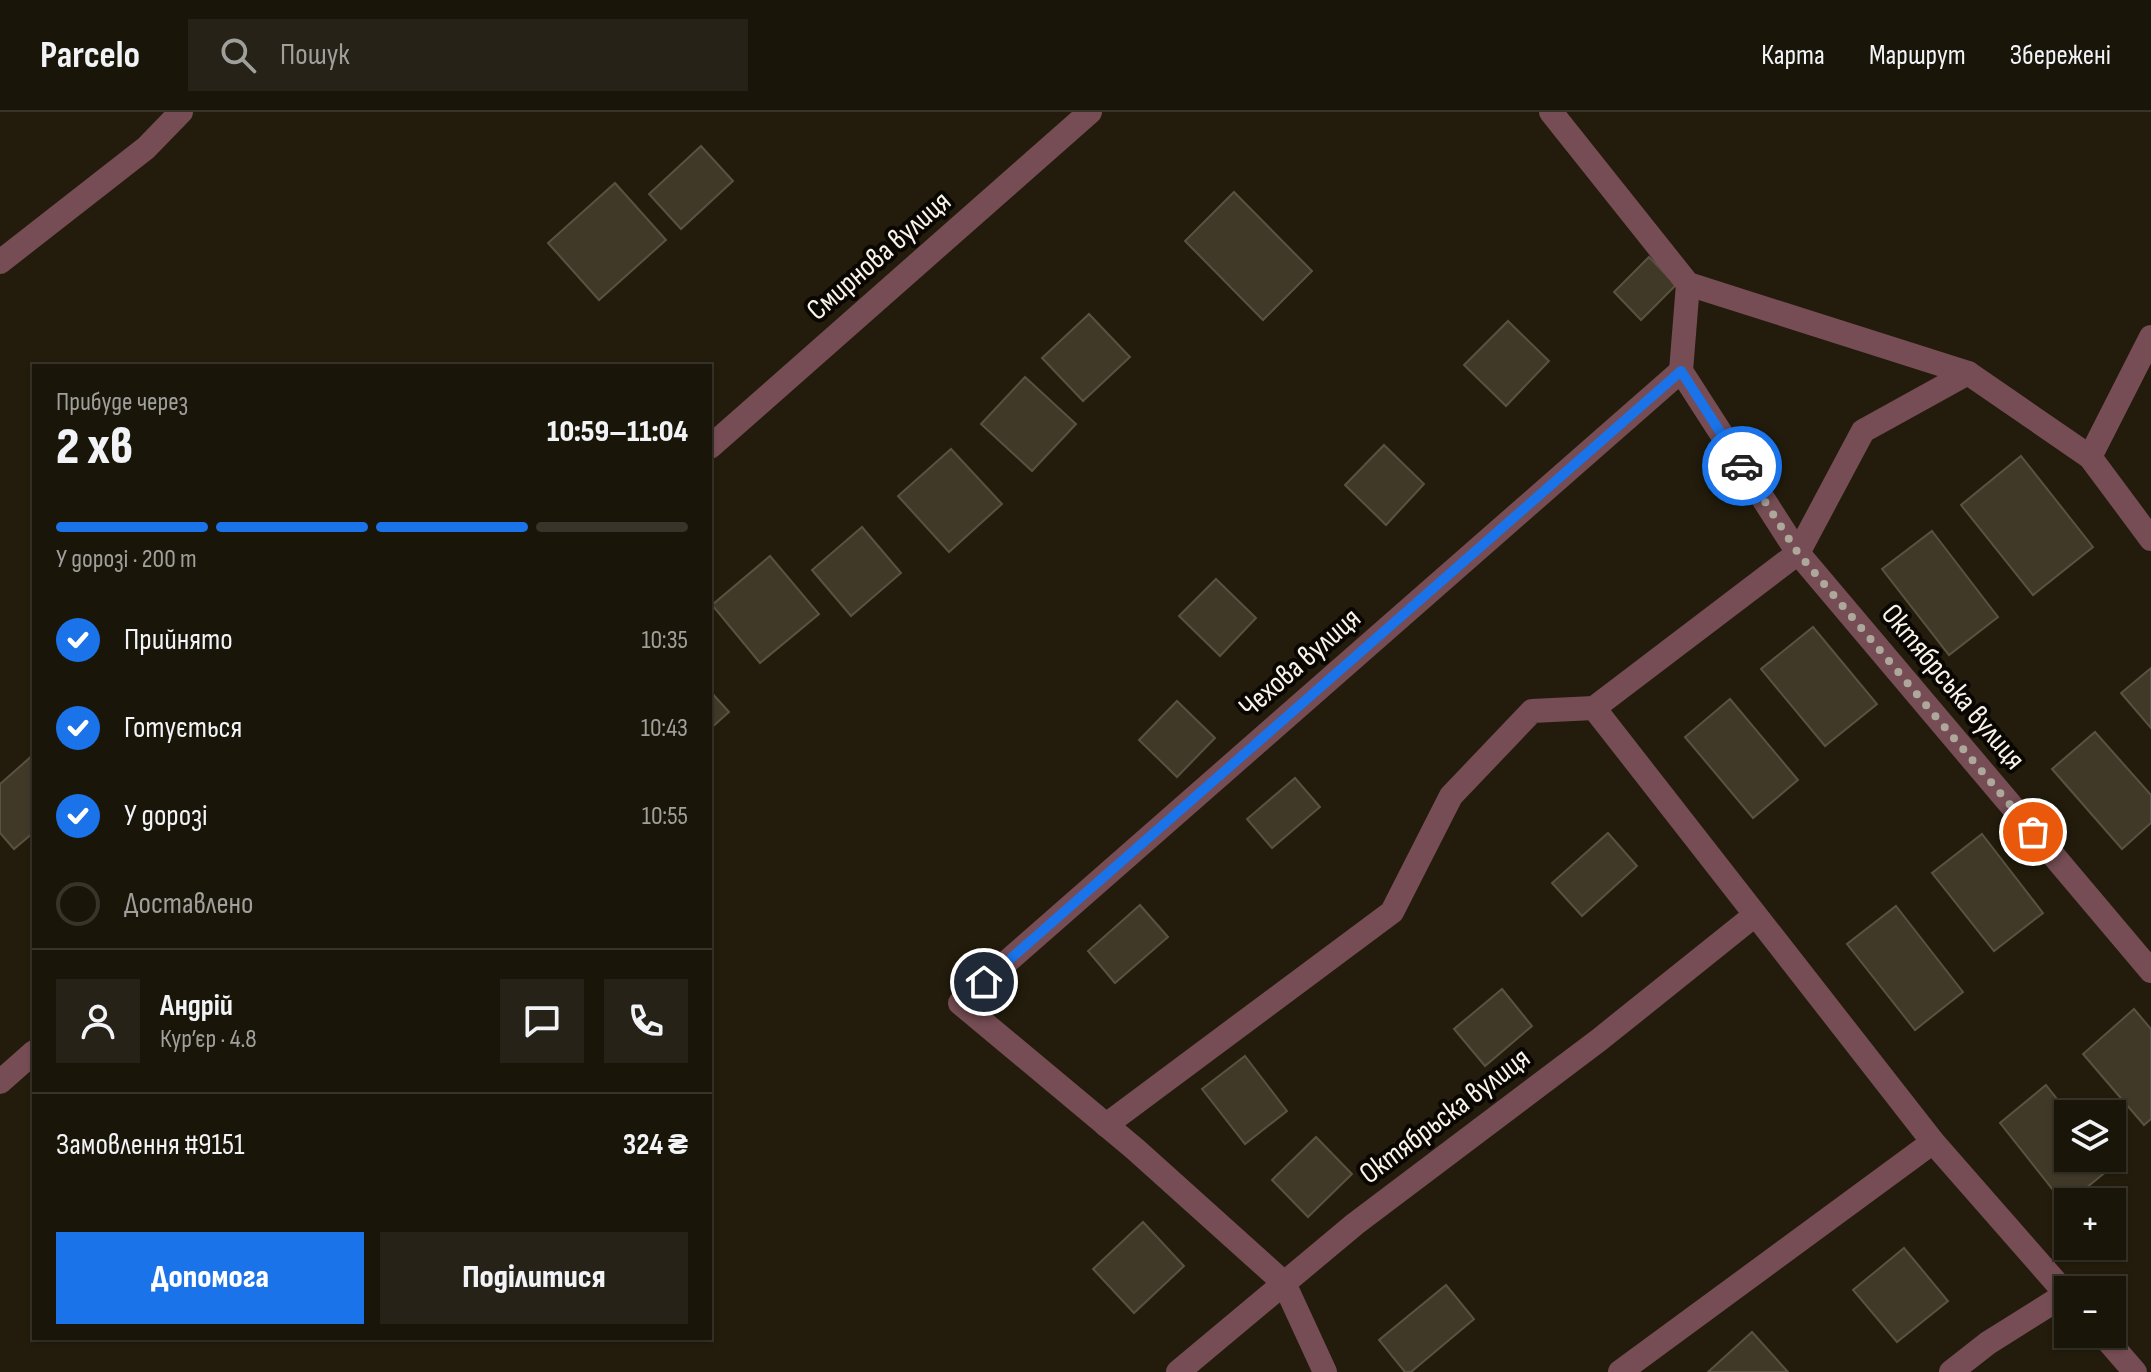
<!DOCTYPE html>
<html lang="uk">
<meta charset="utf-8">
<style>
body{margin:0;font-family:"Sofia Sans Condensed",sans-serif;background:#272217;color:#f1f3f6;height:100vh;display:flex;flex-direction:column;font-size:30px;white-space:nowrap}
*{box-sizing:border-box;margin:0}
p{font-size:26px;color:#9f9f9c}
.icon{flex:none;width:44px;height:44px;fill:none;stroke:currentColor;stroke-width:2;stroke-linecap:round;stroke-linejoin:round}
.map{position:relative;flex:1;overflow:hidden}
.details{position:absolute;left:32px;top:252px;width:680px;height:976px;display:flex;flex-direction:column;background:#1a1509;border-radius:0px;box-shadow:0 2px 6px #0004,0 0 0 2px #38342a}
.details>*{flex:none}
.fabs{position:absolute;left:2054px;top:988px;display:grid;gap:16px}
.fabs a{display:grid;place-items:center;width:72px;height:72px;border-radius:0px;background:#1a1509;box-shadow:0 2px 6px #0004,0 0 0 2px #38342a;font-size:40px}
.pin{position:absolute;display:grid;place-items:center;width:68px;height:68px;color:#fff;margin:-34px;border:4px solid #fff;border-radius:50%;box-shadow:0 2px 8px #0007}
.courier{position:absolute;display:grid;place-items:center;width:80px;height:80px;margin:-40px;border:6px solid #1a73e8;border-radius:50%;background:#fff;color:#222;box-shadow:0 2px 10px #0007}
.headline em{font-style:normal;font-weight:800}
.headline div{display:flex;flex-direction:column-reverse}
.headline{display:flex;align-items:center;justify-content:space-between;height:136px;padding:0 24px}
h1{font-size:52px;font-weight:800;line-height:60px}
.bar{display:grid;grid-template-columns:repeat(4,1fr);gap:12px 8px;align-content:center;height:96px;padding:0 24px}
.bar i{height:10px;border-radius:6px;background:#38342a}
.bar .active{background:#1a73e8}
.bar p{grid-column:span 4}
.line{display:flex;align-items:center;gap:20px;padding:0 24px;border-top:2px solid #38342a}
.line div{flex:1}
.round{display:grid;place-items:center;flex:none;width:84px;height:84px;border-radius:0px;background:#272217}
ol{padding:0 24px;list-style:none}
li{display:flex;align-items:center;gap:24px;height:88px}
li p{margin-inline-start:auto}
li .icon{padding:8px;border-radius:50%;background:#1a73e8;color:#fff;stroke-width:4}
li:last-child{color:#9f9f9c}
li i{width:44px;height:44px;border:4px solid #38342a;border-radius:50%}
.button{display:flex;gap:16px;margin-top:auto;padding:16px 24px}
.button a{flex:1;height:92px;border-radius:0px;background:#1a73e8;color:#fff;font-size:32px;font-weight:800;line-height:92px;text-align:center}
.button a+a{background:#272217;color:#f1f3f6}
header{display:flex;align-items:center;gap:48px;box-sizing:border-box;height:112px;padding:0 40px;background:#1a1509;border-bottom:2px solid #38342a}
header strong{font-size:38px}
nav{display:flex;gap:44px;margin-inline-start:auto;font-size:28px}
.search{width:560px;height:72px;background:#272217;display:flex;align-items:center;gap:20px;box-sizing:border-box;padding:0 28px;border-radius:0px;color:#9f9f9c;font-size:30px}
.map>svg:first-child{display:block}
.building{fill:#413928;stroke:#5a5240;stroke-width:2}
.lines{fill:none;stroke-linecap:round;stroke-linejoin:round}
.minor{stroke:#764d54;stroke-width:24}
.done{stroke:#aea89c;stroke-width:8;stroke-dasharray:0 14.4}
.route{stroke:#1a73e8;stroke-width:10}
.labels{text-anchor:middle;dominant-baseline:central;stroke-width:8;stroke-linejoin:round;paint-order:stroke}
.street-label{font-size:30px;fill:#f9f4ea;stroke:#0a0703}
</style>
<header>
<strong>Parcelo</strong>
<div class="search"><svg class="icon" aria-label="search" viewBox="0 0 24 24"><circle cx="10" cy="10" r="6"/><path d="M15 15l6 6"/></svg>Пошук</div>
<nav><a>Карта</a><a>Маршрут</a><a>Збережені</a></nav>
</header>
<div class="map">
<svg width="2151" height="1260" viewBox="0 0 2151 1260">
<rect width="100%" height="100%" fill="#231c0c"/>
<g class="building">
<polygon points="701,34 733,69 681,117 649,82"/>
<polygon points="615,71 666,128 599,188 548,131"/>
<polygon points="1234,80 1312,159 1263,208 1185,129"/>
<polygon points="1649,145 1676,173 1641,208 1614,180"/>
<polygon points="1089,202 1130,245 1083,289 1042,246"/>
<polygon points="1508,209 1549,249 1506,294 1464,253"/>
<polygon points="1025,265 1076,312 1032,359 981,312"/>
<polygon points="1384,333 1424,372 1386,413 1345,373"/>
<polygon points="951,337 1002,392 949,440 898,384"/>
<polygon points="2021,344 2093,435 2033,483 1961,393"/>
<polygon points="862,415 901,461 851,504 812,458"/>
<polygon points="1932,419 1998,505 1949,543 1882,457"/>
<polygon points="770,444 819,502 760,551 712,493"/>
<polygon points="1216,467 1256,506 1220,544 1179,504"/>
<polygon points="1813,515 1877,592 1825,634 1761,557"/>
<polygon points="2151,556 2151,616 2121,581"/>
<polygon points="710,579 729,600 710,617"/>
<polygon points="1730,587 1798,668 1753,706 1685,625"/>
<polygon points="1177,589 1215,626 1177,665 1139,628"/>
<polygon points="2095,620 2151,683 2151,711 2122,737 2052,657"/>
<polygon points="34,642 34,720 14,737 0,721 0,672"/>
<polygon points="1295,666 1320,695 1272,736 1247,707"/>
<polygon points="1608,721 1637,754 1582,804 1552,771"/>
<polygon points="1982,722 2043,801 1994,839 1932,761"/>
<polygon points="1140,793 1168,825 1115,871 1088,839"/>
<polygon points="1896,794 1963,880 1915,918 1847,832"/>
<polygon points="1502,877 1532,914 1485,954 1454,917"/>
<polygon points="2134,897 2151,917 2151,1007 2144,1013 2083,942"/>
<polygon points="1245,944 1287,999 1245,1032 1202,977"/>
<polygon points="2046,973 2069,1002 2068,1046 2104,1046 2112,1055 2065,1093 2000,1011"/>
<polygon points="1316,1025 1352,1062 1308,1105 1272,1068"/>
<polygon points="1143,1110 1184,1154 1134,1201 1093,1157"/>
<polygon points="1904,1136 1948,1189 1897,1230 1853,1178"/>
<polygon points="1446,1173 1474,1207 1411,1260 1405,1260 1379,1228"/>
<polygon points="1752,1220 1788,1260 1708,1260"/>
</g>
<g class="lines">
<g class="minor">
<polyline points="1551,0 1688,172 1681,259 1798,441 2151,859"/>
<polyline points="0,150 146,36 181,0"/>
<polyline points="1688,172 1968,261 2090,345 2151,427"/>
<polyline points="1968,261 1863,319 1798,441 1594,596 1933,1030 2068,1184"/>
<polyline points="710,335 1090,0"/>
<polyline points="2090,345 2151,225"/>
<polyline points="0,970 34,940"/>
<polyline points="1106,1013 1392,800 1451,684 1532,599 1594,596"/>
<polyline points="2102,1222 2135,1260"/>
<polyline points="1178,1260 1355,1112 1599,928 1755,803"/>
<polyline points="1325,1260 1284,1171 1135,1037 960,891 1681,259"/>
<polyline points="1620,1260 1933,1030"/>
<polyline points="1951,1260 1988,1231 2066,1182"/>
</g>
</g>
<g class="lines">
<polyline class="done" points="1742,354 1798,441 2033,720"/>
<polyline class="route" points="984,870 1681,259 1742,354"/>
</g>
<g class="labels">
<g class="street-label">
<text transform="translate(879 144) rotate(-41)">Смирнова вулиця</text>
<text transform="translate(1300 551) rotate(-41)">Чехова вулиця</text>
<text transform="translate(1953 575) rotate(50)">Октябрська вулиця</text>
<text transform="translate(1445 1004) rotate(-37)">Октябрьска вулиця</text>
</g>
</g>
</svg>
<div class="fabs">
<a><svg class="icon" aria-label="layers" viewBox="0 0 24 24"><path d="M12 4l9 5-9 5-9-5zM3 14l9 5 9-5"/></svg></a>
<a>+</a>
<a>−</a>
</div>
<div class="pin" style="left:2033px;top:720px;background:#ea580c"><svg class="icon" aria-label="bag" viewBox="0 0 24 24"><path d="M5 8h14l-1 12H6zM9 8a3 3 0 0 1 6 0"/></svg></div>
<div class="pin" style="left:984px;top:870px;background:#1f2937"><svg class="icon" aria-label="home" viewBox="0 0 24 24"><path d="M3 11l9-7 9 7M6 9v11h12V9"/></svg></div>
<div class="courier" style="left:1742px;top:354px"><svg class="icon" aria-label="car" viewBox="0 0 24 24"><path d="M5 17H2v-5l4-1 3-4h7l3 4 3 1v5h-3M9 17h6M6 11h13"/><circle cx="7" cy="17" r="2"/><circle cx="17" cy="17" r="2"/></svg></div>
<section class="details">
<div class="headline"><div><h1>2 хв</h1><p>Прибуде через</p></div><em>10:59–11:04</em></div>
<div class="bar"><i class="active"></i><i class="active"></i><i class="active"></i><i></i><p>У дорозі · 200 m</p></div>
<ol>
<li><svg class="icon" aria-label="check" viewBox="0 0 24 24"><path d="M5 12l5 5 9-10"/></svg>Прийнято<p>10:35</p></li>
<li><svg class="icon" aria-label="check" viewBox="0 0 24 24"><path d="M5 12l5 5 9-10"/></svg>Готується<p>10:43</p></li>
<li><svg class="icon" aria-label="check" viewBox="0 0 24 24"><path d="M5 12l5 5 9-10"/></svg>У дорозі<p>10:55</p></li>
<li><i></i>Доставлено</li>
</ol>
<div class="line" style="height:144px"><a class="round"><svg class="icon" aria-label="person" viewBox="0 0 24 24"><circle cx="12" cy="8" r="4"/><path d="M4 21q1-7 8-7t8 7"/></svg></a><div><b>Андрій</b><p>Кур’єр · 4.8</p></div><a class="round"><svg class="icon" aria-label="chat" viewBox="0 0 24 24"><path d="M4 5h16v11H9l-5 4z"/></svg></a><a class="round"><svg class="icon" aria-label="phone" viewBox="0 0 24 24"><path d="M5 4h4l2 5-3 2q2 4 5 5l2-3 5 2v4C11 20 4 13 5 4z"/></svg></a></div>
<div class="line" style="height:104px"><div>Замовлення #9151</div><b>324 ₴</b></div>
<div class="button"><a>Допомога</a><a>Поділитися</a></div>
</section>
</div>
